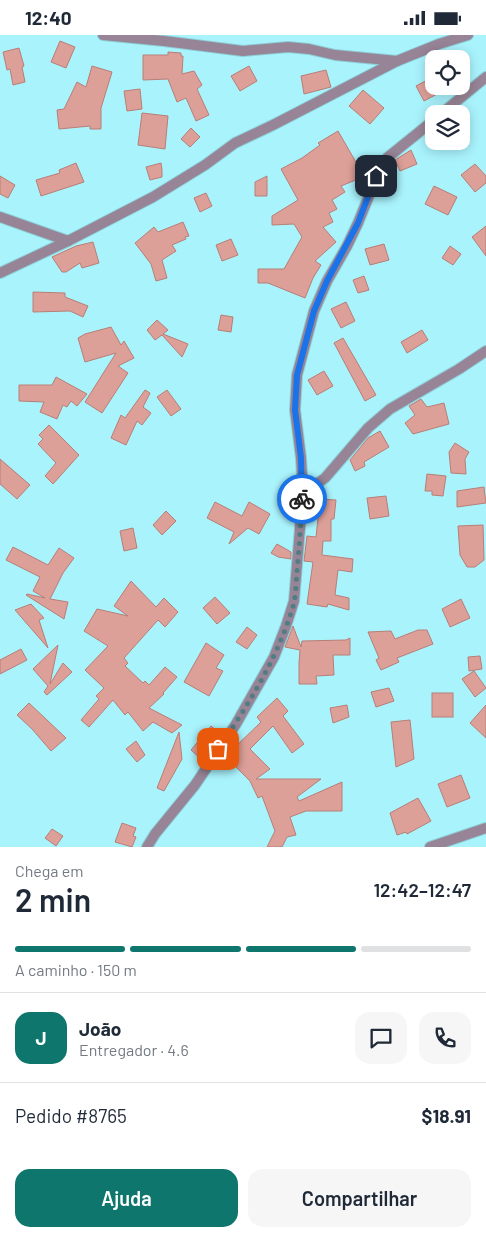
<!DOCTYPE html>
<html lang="pt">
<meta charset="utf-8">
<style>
body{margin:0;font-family:Barlow,sans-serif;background:#f6f6f7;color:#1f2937;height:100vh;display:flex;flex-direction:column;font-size:19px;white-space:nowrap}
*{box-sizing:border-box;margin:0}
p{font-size:16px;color:#747a83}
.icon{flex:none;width:28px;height:28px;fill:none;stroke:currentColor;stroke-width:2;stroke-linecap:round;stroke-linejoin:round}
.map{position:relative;height:812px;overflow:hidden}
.side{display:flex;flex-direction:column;background:#fff;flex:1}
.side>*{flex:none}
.fabs{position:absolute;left:425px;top:15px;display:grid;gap:10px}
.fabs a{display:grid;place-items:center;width:45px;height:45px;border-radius:10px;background:#fff;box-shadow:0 2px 12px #0003;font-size:25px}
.pin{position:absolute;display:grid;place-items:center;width:42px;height:42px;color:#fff;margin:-21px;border-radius:10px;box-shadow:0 2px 8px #0006}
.courier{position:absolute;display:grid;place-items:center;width:50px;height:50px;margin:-25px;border:4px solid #1a73e8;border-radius:50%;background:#fff;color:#222;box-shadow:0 1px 6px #0007}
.summary em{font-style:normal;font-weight:600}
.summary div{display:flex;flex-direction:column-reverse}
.summary{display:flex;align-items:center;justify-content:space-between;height:85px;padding:0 15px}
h1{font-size:32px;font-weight:600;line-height:38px}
.bar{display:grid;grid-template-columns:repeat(4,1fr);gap:8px 5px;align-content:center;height:60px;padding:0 15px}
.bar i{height:6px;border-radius:4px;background:#e0e1e3}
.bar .selected{background:#0f766e}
.bar p{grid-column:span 4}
.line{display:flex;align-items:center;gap:12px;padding:0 15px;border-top:1px solid #e0e1e3}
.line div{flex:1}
.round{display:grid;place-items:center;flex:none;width:52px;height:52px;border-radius:15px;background:#f6f6f7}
.button{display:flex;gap:10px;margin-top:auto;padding:10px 15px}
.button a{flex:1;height:58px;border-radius:15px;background:#0f766e;color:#fff;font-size:20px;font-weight:600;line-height:58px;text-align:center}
.button a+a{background:#f6f6f7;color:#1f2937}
.status{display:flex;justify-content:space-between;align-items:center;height:35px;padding:0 25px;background:#fff;direction:ltr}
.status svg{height:14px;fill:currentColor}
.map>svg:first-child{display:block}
.building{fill:#dda098;stroke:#b87e76}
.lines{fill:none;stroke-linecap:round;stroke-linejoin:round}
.street-casing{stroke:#8dcfd7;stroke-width:12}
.street{stroke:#978496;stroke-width:10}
.done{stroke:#4f7d83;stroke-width:5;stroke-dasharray:0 9}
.route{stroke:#1a73e8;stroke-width:6}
</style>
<div class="status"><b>12:40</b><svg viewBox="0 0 49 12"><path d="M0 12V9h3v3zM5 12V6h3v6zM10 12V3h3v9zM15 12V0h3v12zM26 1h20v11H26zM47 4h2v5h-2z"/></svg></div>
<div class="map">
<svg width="486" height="812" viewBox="0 0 486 812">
<rect width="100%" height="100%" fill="#a9f3fd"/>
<g class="building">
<polygon points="60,6 75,12 66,33 51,27"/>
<polygon points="19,13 24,31 22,32 25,47 13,50 10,34 7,35 3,17"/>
<polygon points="168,17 181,18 181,21 183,21 182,39 194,36 202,50 197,54 209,80 196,86 186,63 177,67 168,44 143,45 143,20 168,20"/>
<polygon points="92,31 112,37 101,73 101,94 90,94 90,91 59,94 57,75 64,74 77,47 86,52"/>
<polygon points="249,31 257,46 240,56 231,41"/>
<polygon points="326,35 331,52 304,59 301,41"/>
<polygon points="431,43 434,51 439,58 424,66 416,51"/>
<polygon points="140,54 142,74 127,76 124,56"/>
<polygon points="363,55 384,73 370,89 349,71"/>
<polygon points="142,78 168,81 165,114 138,110"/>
<polygon points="191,93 200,102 190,112 181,104"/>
<polygon points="338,96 357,129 363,126 368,140 341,151 345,157 332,165 337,174 329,178 333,187 323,192 336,207 315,226 321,230 313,243 305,263 268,248 258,248 258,234 284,234 302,202 294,189 272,190 272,181 298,165 281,134 302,123 320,110 318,108"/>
<polygon points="411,115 417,129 400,136 395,125"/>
<polygon points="76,128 84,147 41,161 36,145 60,138 59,135"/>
<polygon points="161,128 162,135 162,142 150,145 146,132"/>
<polygon points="475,129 486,141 486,148 475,157 461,140"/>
<polygon points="0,141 15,150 8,163 0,159"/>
<polygon points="267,141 267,161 255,161 255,147"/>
<polygon points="434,151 457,162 448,180 425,169"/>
<polygon points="206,158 212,171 200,177 194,163"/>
<polygon points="183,187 189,201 185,202 186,204 172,210 176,216 162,225 167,243 156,246 151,229 135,208 154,192 158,197"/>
<polygon points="486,191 486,221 472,202"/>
<polygon points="231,204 238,220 222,226 216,210"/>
<polygon points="93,207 99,228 82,233 80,228 66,237 62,237 52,222 76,211"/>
<polygon points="384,209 389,225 370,230 365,214"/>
<polygon points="450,211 461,219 453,230 442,223"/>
<polygon points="364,241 369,255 358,258 353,245"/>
<polygon points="33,257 65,258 65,262 88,271 83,282 70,276 33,277"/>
<polygon points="346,267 355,286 341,293 331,274"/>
<polygon points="221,280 233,282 231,297 218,295"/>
<polygon points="157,285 168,295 163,299 188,309 182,322 162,300 155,305 147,295"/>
<polygon points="111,292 121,310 124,306 134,323 118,331 128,338 102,378 85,367 116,318 85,327 78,303 85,299"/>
<polygon points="422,295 428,305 407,318 401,307"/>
<polygon points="343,303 376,360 365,366 334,308"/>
<polygon points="324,336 333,351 317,360 308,345"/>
<polygon points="56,342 87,359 77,371 71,366 67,372 63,370 57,384 40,377 44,367 19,366 19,350 52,350"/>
<polygon points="145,355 150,358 143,372 151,378 142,390 137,386 126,410 111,403 121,380 125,383"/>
<polygon points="167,355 181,374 171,381 157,362"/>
<polygon points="421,364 427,372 444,368 449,389 413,399 405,388 415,380 409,371"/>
<polygon points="49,390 79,420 53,449 45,441 56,428 38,409 43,404 39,400"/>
<polygon points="380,396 389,412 364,427 365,431 355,436 350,425 368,403"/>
<polygon points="455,408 469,417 465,424 466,439 451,438 449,417"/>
<polygon points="0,424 30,450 17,464 0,449"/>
<polygon points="427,439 446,441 443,461 432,460 432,456 425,456"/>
<polygon points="484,452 486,468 457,472 457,456"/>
<polygon points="386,461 389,481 370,484 367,463"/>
<polygon points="320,464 336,465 334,484 331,484 331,506 323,506 322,520 353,524 352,537 338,535 335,560 349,563 349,575 328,569 327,572 307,569 313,527 304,526 307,501 316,502"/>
<polygon points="215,467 242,481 249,467 270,479 259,499 248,493 229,509 234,497 207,483"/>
<polygon points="166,476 176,486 162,500 153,490"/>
<polygon points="483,490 484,525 475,532 467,532 460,520 458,491"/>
<polygon points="133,493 137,513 124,516 120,496"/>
<polygon points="277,509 291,517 291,524 278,522 271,518"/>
<polygon points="13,512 48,530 59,513 74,523 63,538 50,564 68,567 64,584 26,560 27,559 45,563 33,556 40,542 6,525"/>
<polygon points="131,546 156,572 164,563 178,577 165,592 158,585 124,623 128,628 125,631 143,648 145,646 149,650 165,632 177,642 163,658 164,659 149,673 182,690 172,698 153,687 143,696 128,677 125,680 113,665 89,692 81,685 99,664 96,661 104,653 85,635 108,611 84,596 97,574 128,581 114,571"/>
<polygon points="215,562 230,578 217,589 203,573"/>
<polygon points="461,564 470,583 450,592 442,574"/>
<polygon points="31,569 44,583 39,585 48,613 15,575"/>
<polygon points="293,591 301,612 302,606 346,605 350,603 350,620 333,620 334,640 316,641 317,649 299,649 299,628 300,615 285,612"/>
<polygon points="247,592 257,600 247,614 236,607"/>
<polygon points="418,595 427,595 433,609 397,623 399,627 381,635 376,625 379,623 368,597 391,596 395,604"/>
<polygon points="206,608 224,620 216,633 223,636 209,661 184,647"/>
<polygon points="58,610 50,649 63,628 72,637 47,660 44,657 48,651 33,634"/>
<polygon points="21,614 27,625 0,639 0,625"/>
<polygon points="480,621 482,634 469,636 468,622"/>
<polygon points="474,636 486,653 475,662 462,644"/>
<polygon points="389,653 394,666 376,672 371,657"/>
<rect x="432" y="658" width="21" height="24"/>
<polygon points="277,663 288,676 283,681 304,709 292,718 273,691 250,714 270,734 256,744 321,744 297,762 299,766 342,747 342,776 306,776 290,782 296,800 287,802 282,812 267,812 275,796 262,761 258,763 250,746 233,729 239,724 231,716 261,687 257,682"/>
<polygon points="29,668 66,703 51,716 32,694 17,680"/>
<polygon points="347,670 349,682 333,688 330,673"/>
<polygon points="486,670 486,703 470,688"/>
<polygon points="410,685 414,724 396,732 391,687"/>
<polygon points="211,691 221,699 201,724 191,715"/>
<polygon points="179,697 182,724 164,756 157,753"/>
<polygon points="136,706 145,720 137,727 126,714"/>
<polygon points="461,740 470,763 447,772 438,749"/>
<polygon points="418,763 431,786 407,799 406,797 397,800 390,778"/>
<polygon points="122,788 136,793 133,801 136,802 132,812 115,807"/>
<polygon points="52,794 63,801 56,811 45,803"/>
</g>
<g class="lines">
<defs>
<g id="street">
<polyline points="103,0 164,6 243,16 288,12 309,14 335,20 397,26 439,9 468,0"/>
<polyline points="441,79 486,42"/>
<polyline points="0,182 68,206"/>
<polyline points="0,238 68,206 153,162 205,130 235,108 273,90 397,26"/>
<polyline points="303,456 315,450 325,443 368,393 390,374 459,334 486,316"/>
<polyline points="147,812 155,799 195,750 236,689 274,622 286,591 294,566 303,456 301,423 295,375 297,340 314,276 327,246 347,211 358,188 381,131 387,123 434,85"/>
<polyline points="430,812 486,793"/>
</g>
</defs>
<use href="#street" class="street-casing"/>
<use href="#street" class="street"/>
</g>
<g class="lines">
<path class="done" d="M218 714C249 669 279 621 294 568 296 558 296 547 297 537 299 513 301 489 302 464"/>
<polyline class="route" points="302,464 301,423 295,375 297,340 314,276 327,246 358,188 376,141"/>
</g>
</svg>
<div class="fabs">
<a><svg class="icon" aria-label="locate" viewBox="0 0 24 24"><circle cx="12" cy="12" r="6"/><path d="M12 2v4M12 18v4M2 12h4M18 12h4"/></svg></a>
<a><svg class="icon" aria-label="layers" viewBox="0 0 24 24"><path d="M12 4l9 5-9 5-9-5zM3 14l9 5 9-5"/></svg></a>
</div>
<div class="pin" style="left:218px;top:714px;background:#ea580c"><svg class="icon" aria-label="bag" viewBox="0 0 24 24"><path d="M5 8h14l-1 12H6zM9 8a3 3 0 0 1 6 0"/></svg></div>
<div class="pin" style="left:376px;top:141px;background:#1f2937"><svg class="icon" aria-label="home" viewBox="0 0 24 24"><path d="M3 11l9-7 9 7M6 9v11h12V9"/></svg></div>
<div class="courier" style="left:302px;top:464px"><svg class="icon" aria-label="bike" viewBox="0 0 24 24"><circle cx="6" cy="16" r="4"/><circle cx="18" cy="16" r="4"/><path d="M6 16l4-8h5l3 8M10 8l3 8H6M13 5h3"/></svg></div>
</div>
<section class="side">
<div class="summary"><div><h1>2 min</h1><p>Chega em</p></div><em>12:42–12:47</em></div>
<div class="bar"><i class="selected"></i><i class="selected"></i><i class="selected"></i><i></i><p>A caminho · 150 m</p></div>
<div class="line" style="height:90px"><b class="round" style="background:#0f766e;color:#fff">J</b><div><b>João</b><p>Entregador · 4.6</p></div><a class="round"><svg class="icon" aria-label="chat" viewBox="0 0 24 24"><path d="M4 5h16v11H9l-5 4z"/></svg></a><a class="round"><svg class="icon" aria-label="phone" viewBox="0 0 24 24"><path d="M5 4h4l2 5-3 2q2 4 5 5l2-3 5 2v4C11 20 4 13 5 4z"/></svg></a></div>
<div class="line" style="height:65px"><div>Pedido #8765</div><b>$18.91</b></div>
<div class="button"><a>Ajuda</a><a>Compartilhar</a></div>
</section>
